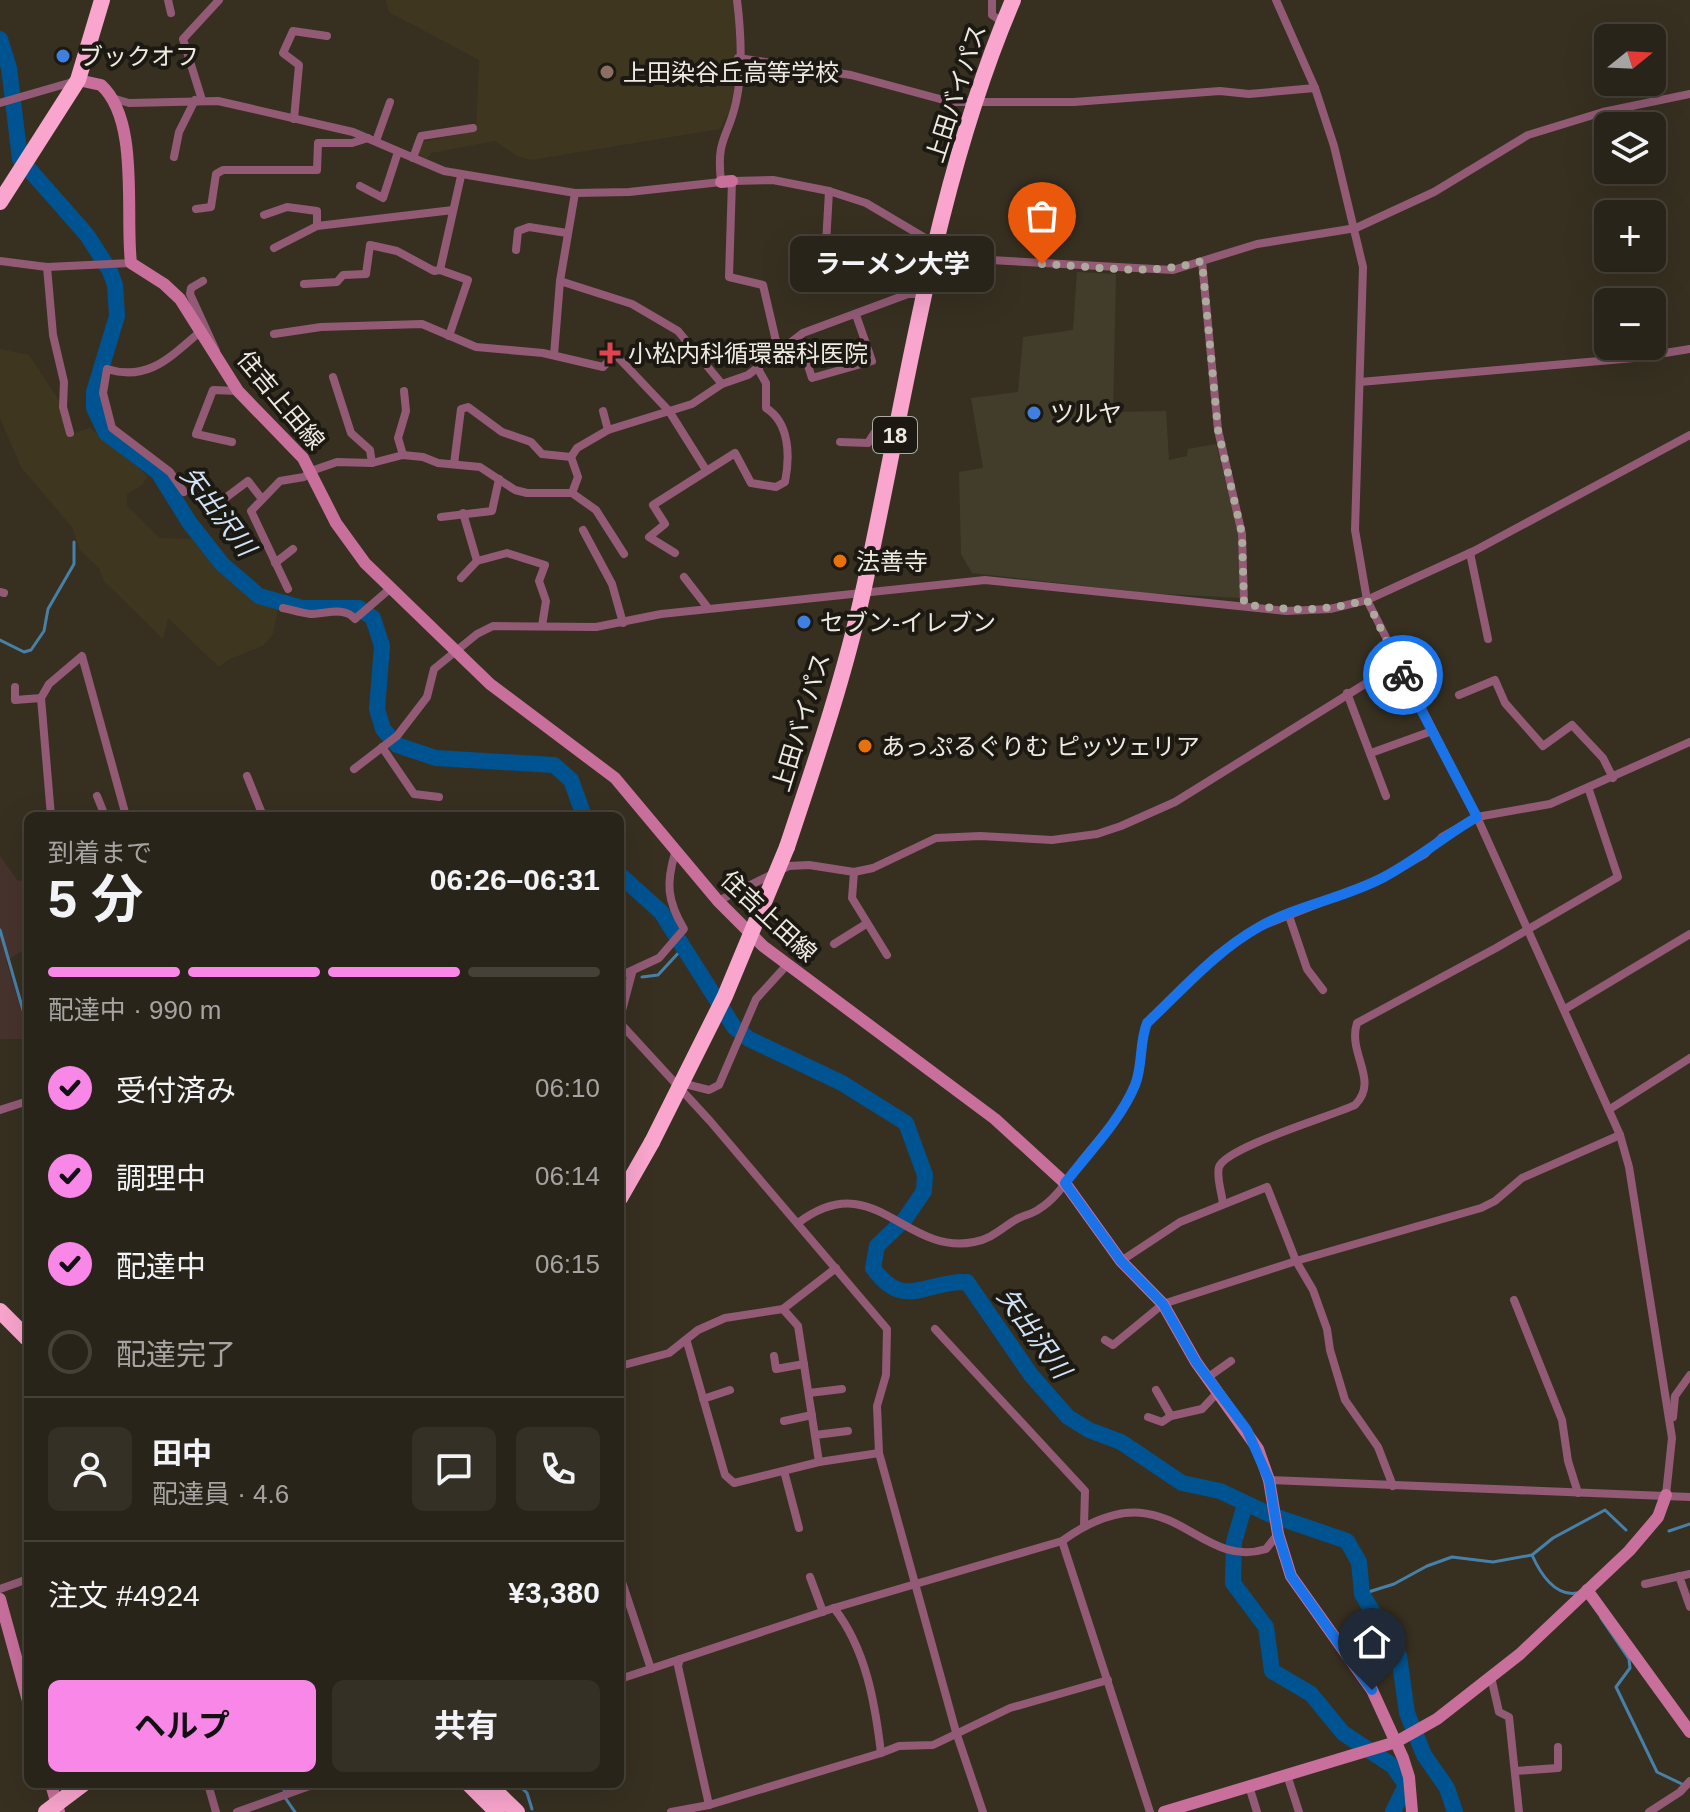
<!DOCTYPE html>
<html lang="ja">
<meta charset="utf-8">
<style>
body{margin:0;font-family:Arial,"Noto Sans JP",sans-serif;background:#353026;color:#f1f3f6;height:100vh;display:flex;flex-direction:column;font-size:30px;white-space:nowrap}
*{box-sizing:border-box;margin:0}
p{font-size:26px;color:#a5a4a2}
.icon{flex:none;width:44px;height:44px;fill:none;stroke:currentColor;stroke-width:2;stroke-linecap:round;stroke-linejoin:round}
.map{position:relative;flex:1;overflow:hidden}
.details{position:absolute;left:24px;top:812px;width:600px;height:976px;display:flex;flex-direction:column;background:#292419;border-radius:12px;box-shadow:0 8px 32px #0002,0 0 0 2px #454138}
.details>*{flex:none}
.needle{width:52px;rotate:72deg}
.tools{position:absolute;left:1594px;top:24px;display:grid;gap:16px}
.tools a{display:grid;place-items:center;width:72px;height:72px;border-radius:12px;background:#292419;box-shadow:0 8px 32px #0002,0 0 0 2px #454138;font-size:40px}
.pin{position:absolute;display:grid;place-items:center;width:68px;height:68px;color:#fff;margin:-82px -34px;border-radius:50% 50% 50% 0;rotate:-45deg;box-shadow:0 0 8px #0007}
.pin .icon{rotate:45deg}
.courier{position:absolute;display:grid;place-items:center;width:80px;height:80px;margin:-40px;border:6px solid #1a73e8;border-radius:50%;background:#fff;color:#222;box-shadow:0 2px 10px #0007}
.bubble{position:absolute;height:56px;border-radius:12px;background:#292419;box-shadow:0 8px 32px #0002,0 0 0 2px #454138;font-size:26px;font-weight:700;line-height:56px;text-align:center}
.summary em{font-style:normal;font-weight:700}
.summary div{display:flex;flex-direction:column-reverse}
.summary{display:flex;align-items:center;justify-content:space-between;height:136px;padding:0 24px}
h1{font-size:52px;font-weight:700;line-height:60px}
.bar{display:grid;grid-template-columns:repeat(4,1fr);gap:12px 8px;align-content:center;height:96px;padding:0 24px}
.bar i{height:10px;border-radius:6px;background:#454138}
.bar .active{background:#f987e8}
.bar p{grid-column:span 4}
.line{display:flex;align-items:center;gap:20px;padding:0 24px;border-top:2px solid #454138}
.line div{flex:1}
.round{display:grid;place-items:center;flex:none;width:84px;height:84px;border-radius:12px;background:#353026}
ol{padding:0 24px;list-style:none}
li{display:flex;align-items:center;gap:24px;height:88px}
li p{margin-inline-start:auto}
li .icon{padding:8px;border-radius:50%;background:#f987e8;color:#111;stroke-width:4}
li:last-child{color:#a5a4a2}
li i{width:44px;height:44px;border:4px solid #454138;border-radius:50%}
.primary-button{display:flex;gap:16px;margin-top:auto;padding:16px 24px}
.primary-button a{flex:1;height:92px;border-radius:12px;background:#f987e8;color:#111;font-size:32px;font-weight:700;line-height:92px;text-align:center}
.primary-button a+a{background:#353026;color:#f1f3f6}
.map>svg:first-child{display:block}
.commercial{fill:#423c2b}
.built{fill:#3f3620}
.medical{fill:#47332e}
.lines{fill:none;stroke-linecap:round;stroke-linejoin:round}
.stream{stroke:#4780a9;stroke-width:3}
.river{stroke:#005391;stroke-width:16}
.street{stroke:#925a75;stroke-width:8}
.secondary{stroke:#c86f9c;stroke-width:12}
.highway{stroke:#f9a5cd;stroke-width:16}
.highway-bridge{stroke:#f9a5cd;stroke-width:16}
.done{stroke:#aea99e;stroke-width:8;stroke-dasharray:0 14.4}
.route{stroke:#1a73e8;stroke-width:10}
.shop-dot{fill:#3f7fe0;stroke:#1b1912;stroke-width:3}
.education-dot{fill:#8d6e63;stroke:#1b1912;stroke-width:3}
.health-dot{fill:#e0444e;stroke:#1b1912;stroke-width:3}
.food-dot{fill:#e8710a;stroke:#1b1912;stroke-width:3}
.labels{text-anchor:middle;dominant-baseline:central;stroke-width:8;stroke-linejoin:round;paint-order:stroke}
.shield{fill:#1b1912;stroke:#afaba3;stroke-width:2}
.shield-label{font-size:22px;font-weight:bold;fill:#eeeae1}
.poi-label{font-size:24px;fill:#eeeae1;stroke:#1b1912;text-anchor:start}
.street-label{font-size:24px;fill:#eeeae1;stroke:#1b1912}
.water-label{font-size:26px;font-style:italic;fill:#d1e2f4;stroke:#1b1912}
</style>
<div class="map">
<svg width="1690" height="1812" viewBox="0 0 1690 1812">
<rect width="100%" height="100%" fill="#373021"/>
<polygon class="commercial" points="1077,272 1116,274 1113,412 1166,411 1169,460 1187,456 1188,449 1216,444 1238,531 1240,598 1146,593 972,573 961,554 959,472 983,468 971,398 1018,392 1023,337 1073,330"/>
<g class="built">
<polygon points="386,0 737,0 735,84 729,112 720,129 531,160 517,156 495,141 431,153 427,159 418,154 423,142 476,131 479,60 389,12"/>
<polygon points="0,349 29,355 60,402 69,435 90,428 148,476 142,485 127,494 127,506 159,538 192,539 239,587 256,599 279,605 273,634 264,645 228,660 219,667 168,618 163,639 104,581 99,568 80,550 72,527 21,467 0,418"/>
</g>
<polygon class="medical" points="0,856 18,881 28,879 28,947 6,961 24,1018 26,1039 0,1039"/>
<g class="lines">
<g class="stream">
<polyline points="0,640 24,652 31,650 44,631 48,609 74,564 74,542"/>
<polyline points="0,930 27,1024 28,1043"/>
<polyline points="642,977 658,975 682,949"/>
<polyline points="620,985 624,984"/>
<polyline points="1669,1531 1690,1524"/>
<path d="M1532 1555C1540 1573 1555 1597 1577 1593"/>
<polyline points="1362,1594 1394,1584 1427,1566 1452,1557 1493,1562 1532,1555 1553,1538 1605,1510 1626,1530"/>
<polyline points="1601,1618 1629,1659 1630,1668 1616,1687 1657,1772 1684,1785"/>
<polyline points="283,1784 284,1790"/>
<polyline points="518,1784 527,1793 532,1809"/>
<polyline points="286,1799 295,1812"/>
</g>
<g class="river">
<polyline points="0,39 9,68 20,159 87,235 110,271 115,285 117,316 94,392 94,408 106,433 158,472 189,522 222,564 259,596 302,608 359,608 373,618 382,646 377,709 383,729 397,745 436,758 554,765 571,780 584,816"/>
<path d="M620 875 661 912 734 1027 749 1039 842 1083 906 1123 925 1175 924 1191 905 1219 877 1246 873 1268C904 1312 926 1280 967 1282L1031 1375 1068 1417 1089 1430 1121 1442 1182 1483 1220 1491 1271 1515 1347 1541 1359 1562 1362 1594 1399 1656 1407 1713 1424 1755 1447 1788 1455 1812"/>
<polyline points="1245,1504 1234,1542 1233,1583 1266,1627 1272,1671 1311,1694 1343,1733 1393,1766 1406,1785 1393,1812"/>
</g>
<g class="street">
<polyline points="168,0 171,13"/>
<polyline points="992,0 992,15 1004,23"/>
<polyline points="1276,0 1315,88 1334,146 1363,267 1355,530 1367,600 1477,817 1620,1135 1629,1167 1672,1438 1666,1495"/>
<polyline points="738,58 851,75 951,102 1074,102 1220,91 1249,94 1315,88"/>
<path d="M112 98 129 103 218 101 353 132 444 171 575 193 629 192 721 182C716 137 728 139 736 102 743 70 741 32 737 0"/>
<polyline points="202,100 183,39 219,0"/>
<polyline points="0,103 76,81"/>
<polyline points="294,119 299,65 283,53 293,31 327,36"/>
<polyline points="376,141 390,102"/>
<polyline points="174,157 179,132 195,100"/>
<polyline points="413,158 421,136 473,128"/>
<polyline points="360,186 383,198 398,152"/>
<polyline points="196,209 211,207 216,174 223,170 317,170 318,143 352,143 368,138"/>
<polyline points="264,215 287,207 317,211 317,226 453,210"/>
<polyline points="826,244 829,191"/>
<polyline points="274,248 317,226"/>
<polyline points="516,250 518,231 529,227 567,233"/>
<polyline points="0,261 47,267 131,263"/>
<polyline points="1202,261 1218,430 1242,534 1244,604"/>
<polyline points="47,267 53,335 64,382 63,407 70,433"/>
<polyline points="440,270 461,176"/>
<polyline points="203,281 191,288 190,294 216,351"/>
<polyline points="560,281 632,304 678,331 722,384"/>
<polyline points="304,284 337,282 343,275 366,274 370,245 397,251 434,271 440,270 468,280 449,336"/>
<polyline points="274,334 321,327 422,324 476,347 543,353 603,367 615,354 669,411 706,470"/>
<polyline points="799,338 812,378 872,361 856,315"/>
<polyline points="779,354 763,285 729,277 732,181 773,180 829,191 866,203 937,245 990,260 1173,270 1257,244 1356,228 1434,192 1528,135 1603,112 1690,94"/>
<polyline points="554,355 560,281 575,193"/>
<polyline points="333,377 351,433 370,450 372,463"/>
<polyline points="1360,382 1634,358 1690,349"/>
<polyline points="603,411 608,430"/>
<polyline points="232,442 196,434 213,390 238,391"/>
<polyline points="840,442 868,443 877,429 896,428"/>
<polyline points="403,455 398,438 406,411 404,391"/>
<polyline points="571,457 578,477 572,493"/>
<polyline points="454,464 461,409 468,407 502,432 531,442 542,454 571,457 577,448 608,430 692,404 722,384 748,375 803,333 908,294 925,294"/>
<polyline points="198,474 220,502 248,481 262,499"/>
<path d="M184 492 170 472 112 428 103 393 107 369C149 382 171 356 201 331"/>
<polyline points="463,513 477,561 507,553 545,565 539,581 546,601 542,626"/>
<polyline points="441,517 492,511 499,479"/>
<polyline points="583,530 612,584 623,623"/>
<path d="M675 553 649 537 665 524 653 505 735 453 751 483 776 487 785 482C790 457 790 423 766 408V383L758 369"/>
<polyline points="1470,553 1488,639"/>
<polyline points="275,563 293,549"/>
<polyline points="684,577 708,608"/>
<polyline points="461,578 477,561"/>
<polyline points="288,589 251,511 280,481 304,477 311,471 337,462 372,463 403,455 423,457 438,463 480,467 515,490 527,493 572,493 596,510 624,554"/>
<polyline points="0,592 4,593"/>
<path d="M283 608C292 610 301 613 310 614 326 614 344 606 355 619L392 587"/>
<polyline points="15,687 15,700 41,698"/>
<polyline points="1347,693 1386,796"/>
<polyline points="1459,695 1495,680 1505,703 1543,746 1572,725 1603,758 1613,778"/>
<polyline points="382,747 414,794 439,797"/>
<polyline points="1371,753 1432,731"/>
<polyline points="354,769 397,736 427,697 434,669 477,634 493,626 596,627 661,614 985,580 1286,611 1330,609 1367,600 1474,551 1690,435"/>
<polyline points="247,776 263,816"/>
<polyline points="97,796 105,816"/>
<polyline points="51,816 41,698 49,684 82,656 126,816"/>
<polyline points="854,872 852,898 887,955"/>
<polyline points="718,901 789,866 809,865 854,872 873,868 936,838 980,836 1052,840 1097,834 1121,826 1175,802 1397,664"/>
<polyline points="1288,913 1307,969 1323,990"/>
<polyline points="834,944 866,924"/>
<path d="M620 976 659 958 684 929C667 901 666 883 675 853"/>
<polyline points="1565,1009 1690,934"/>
<polyline points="620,1018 632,973"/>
<polyline points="620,1023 710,1121 887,1329 886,1375 877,1406 879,1453 956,1732 983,1812"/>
<polyline points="681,1083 709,1090 719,1085 756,999 786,966"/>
<polyline points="1610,1109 1690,1058"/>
<polyline points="0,1110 28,1101"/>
<path d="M1223 1204C1222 1193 1216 1177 1219 1167 1226 1147 1332 1116 1355 1105 1380 1080 1347 1054 1357 1023L1496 948 1618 877 1589 790"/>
<path d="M798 1223C874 1165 904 1256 974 1242 992 1239 1003 1227 1017 1219 1024 1215 1033 1214 1039 1209 1056 1199 1068 1179 1080 1163 1098 1139 1126 1113 1136 1083 1142 1064 1139 1043 1147 1023L1217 955 1259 927 1381 879 1425 854 1442 837 1477 817 1550 804 1690 742"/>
<polyline points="1121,1261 1180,1222 1267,1187 1296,1261 1313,1290 1327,1329 1330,1350 1345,1400 1378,1447 1393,1486"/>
<polyline points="1514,1300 1562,1420 1568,1461 1578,1493"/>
<polyline points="783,1309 798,1326 819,1462"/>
<polyline points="935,1329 1085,1491 1084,1525"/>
<polyline points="1105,1340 1113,1345 1163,1304 1296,1261 1481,1208 1495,1201 1522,1178 1620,1135"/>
<polyline points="687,1342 725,1475 734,1483 819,1462 879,1453"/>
<polyline points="774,1356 776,1369 804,1364"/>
<polyline points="620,1366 669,1353 698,1330 725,1318 783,1309 836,1268"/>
<polyline points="1207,1378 1231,1361"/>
<polyline points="1156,1390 1171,1416 1202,1409 1218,1392"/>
<polyline points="809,1393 842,1389"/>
<polyline points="703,1399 730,1390"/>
<polyline points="1148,1417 1162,1422 1171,1416"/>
<polyline points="1673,1417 1675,1396 1690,1375"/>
<polyline points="784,1421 812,1415"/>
<polyline points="815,1435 848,1431"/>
<polyline points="784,1471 799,1528"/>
<polyline points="1269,1480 1690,1497"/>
<polyline points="1062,1541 1150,1812"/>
<polyline points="620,1576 651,1669"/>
<polyline points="1679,1576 1690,1607"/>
<polyline points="810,1577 823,1612"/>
<polyline points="1645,1584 1690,1574"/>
<polyline points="0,1589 28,1579"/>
<polyline points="680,1659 678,1666 709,1805"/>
<polyline points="1491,1677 1499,1712 1509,1717 1519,1812"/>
<path d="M620 1679 834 1608 1062 1541C1170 1463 1194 1572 1266 1549L1278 1534"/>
<polyline points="881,1753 899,1746 933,1745 1010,1708 1108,1680"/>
<polyline points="1515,1771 1558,1768 1558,1747"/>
<polyline points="1287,1775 1299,1812"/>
<polyline points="208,1784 216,1812"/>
<polyline points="1249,1786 1257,1812"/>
<polyline points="237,1812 315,1784"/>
<path d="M671 1812 709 1805 881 1753C875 1703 866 1649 834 1608"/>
<polyline points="1649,1812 1680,1792 1690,1781"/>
</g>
<g class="secondary">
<path d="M78 80 101 85C140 120 125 214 131 263L164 284 180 299 238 391 303 458 336 523 365 563 490 684 615 778 718 901 763 946 995 1119 1065 1183 1121 1261 1163 1304 1196 1362 1258 1449 1269 1480 1278 1534 1291 1576 1372 1690 1403 1758 1409 1777 1412 1812"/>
<polyline points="721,182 732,181"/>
<polyline points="1587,1590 1690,1732"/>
<polyline points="0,1599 28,1701"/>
<polyline points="51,1784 59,1812"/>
<polyline points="1164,1812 1396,1742 1437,1719 1520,1654 1629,1551 1658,1517 1666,1495"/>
</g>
<g class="highway">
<polyline points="0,202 78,80 102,0"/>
<path d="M787 847C815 763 844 678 863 592 907 394 933 187 1013 0"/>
<polyline points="620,1198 652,1142"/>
<polyline points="0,1311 28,1339"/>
<polyline points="469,1784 497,1812"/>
<polyline points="488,1784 517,1812"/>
<polyline points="46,1812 83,1784"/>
</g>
<polyline class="highway-bridge" points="652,1142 725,996 787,847"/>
</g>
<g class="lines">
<path class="done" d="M1042 264C1096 266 1150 277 1202 261L1218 430 1242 534 1244 604C1287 611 1325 612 1367 600L1403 675"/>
<path class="route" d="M1372 1690 1291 1576 1278 1534 1269 1480 1247 1430 1196 1362 1163 1304 1121 1261 1065 1183C1089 1152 1120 1121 1135 1085 1143 1066 1139 1043 1147 1023 1182 990 1216 951 1259 927 1298 905 1345 898 1384 877 1418 859 1444 836 1477 817L1403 675"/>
</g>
<g class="shop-dot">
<circle cx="63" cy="56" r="8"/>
<circle cx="1034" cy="413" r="8"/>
<circle cx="804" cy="622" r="8"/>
</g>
<circle class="education-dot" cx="607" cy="72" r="8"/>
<path class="health-dot" d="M606 341h8v8h8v8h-8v8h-8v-8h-8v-8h8z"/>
<g class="food-dot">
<circle cx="840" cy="561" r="8"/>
<circle cx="865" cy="746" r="8"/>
</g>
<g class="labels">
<rect class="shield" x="873" y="417" width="44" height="36" rx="6"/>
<g class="shield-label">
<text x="895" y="435">18</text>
</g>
<g class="poi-label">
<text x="79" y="56">ブックオフ</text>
<text x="623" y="72">上田染谷丘高等学校</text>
<text x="628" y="353">小松内科循環器科医院</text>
<text x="1050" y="413">ツルヤ</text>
<text x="856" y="561">法善寺</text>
<text x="820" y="622">セブン-イレブン</text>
<text x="881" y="746">あっぷるぐりむ ピッツェリア</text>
</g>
<g class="street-label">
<text transform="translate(956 93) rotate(-72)">上田バイパス</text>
<text transform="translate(281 400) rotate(50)">住吉上田線</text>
<text transform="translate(801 722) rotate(-73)">上田バイパス</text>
<text transform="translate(769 916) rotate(43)">住吉上田線</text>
</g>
<g class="water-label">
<text transform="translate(218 511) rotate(53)">矢出沢川</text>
<text transform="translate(1034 1333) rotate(54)">矢出沢川</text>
</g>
</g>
</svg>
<div class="tools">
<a><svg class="needle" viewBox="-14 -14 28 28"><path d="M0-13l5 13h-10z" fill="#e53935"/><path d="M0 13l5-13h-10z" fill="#a5a4a2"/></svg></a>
<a><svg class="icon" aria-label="layers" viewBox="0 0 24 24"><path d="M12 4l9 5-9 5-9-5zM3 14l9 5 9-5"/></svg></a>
<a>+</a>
<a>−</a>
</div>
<div class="pin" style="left:1042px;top:264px;background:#ea580c"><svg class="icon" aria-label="bag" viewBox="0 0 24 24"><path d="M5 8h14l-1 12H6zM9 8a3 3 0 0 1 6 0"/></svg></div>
<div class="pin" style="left:1372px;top:1690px;background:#1f2937"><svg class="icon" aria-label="home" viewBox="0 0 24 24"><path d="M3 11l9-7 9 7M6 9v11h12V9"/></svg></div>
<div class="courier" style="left:1403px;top:675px"><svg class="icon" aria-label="bike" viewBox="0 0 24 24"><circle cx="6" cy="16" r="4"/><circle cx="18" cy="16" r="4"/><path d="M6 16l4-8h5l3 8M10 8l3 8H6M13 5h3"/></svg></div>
<div class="bubble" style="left:790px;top:236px;width:204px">ラーメン大学</div>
<section class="details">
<div class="summary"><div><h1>5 分</h1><p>到着まで</p></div><em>06:26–06:31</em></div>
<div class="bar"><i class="active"></i><i class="active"></i><i class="active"></i><i></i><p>配達中 · 990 m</p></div>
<ol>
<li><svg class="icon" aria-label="check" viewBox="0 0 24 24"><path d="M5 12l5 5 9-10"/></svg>受付済み<p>06:10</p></li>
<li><svg class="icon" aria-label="check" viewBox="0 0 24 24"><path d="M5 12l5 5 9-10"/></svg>調理中<p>06:14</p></li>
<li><svg class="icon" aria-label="check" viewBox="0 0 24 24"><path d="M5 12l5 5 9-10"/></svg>配達中<p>06:15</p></li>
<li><i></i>配達完了</li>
</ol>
<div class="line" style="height:144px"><a class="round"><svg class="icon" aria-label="person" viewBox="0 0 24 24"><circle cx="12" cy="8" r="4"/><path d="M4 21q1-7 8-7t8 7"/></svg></a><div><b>田中</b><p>配達員 · 4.6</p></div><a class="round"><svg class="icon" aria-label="chat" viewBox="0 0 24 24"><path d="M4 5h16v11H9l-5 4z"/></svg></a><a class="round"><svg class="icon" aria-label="phone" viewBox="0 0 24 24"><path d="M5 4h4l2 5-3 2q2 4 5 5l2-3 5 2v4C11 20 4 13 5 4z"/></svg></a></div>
<div class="line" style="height:104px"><div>注文 #4924</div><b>¥3,380</b></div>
<div class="primary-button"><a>ヘルプ</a><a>共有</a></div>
</section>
</div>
